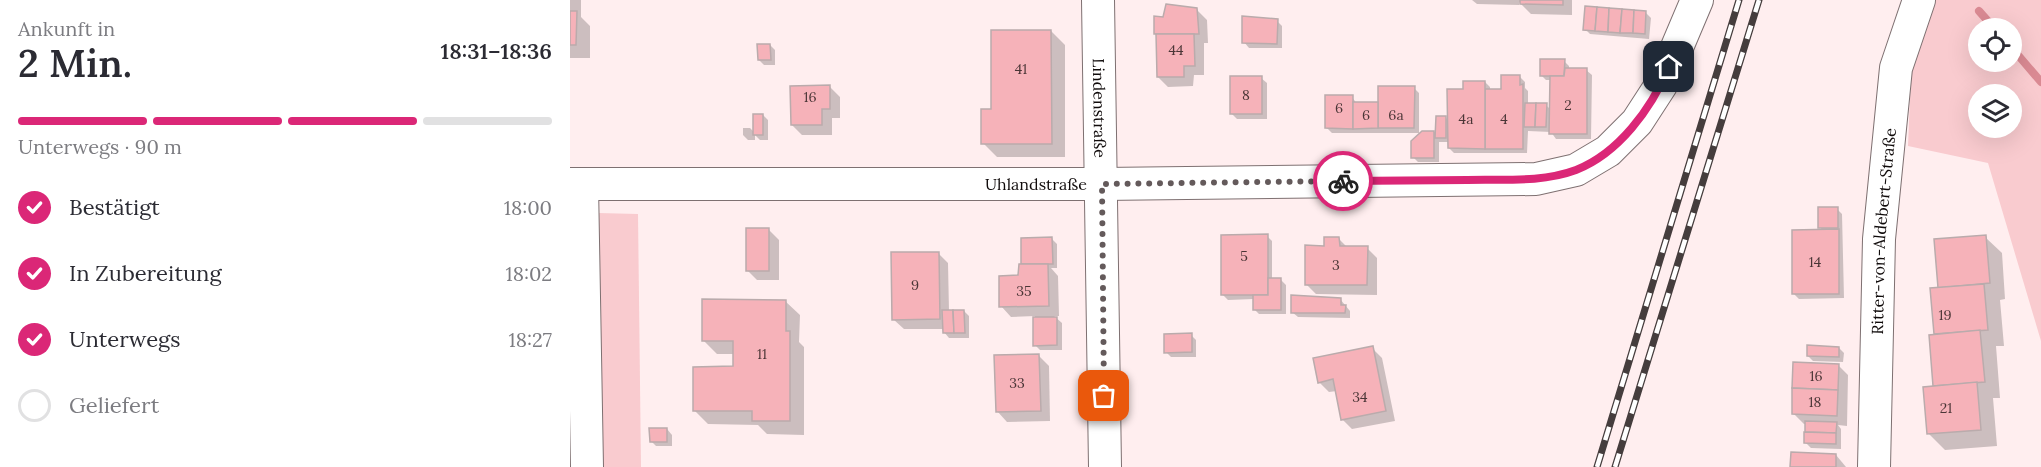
<!DOCTYPE html>
<html lang="de">
<meta charset="utf-8">
<style>
body{margin:0;font-family:Lora,serif;background:#f2f2f3;color:#2b2b33;height:100vh;display:flex;flex-direction:column;font-size:22px;white-space:nowrap}
*{box-sizing:border-box;margin:0}
p{font-size:20px;color:#7c7c81}
.icon{flex:none;width:33px;height:33px;fill:none;stroke:currentColor;stroke-width:2;stroke-linecap:round;stroke-linejoin:round}
.map{position:relative;flex:1;overflow:hidden}
.side{display:flex;flex-direction:column;background:#fff;width:570px}
.side>*{flex:none}
.fabs{position:absolute;left:1398px;top:18px;display:grid;gap:12px}
.fabs a{display:grid;place-items:center;width:54px;height:54px;border-radius:50%;background:#fff;box-shadow:0 6px 24px #0002;font-size:30px}
.pin{position:absolute;display:grid;place-items:center;width:51px;height:51px;color:#fff;margin:-26px;border-radius:12px;box-shadow:0 3px 9px #0006}
.courier{position:absolute;display:grid;place-items:center;width:60px;height:60px;margin:-30px;border:4px solid #db2777;border-radius:50%;background:#fff;color:#222;box-shadow:0 2px 8px #0007}
.summary em{font-style:normal;font-weight:600}
.summary div{display:flex;flex-direction:column-reverse}
.summary{display:flex;align-items:center;justify-content:space-between;height:102px;padding:0 18px}
h1{font-size:39px;font-weight:600;line-height:45px}
.bar{display:grid;grid-template-columns:repeat(4,1fr);gap:9px 6px;align-content:center;height:72px;padding:0 18px}
.bar i{height:8px;border-radius:4px;background:#e1e1e2}
.bar .current{background:#db2777}
.bar p{grid-column:span 4}
ol{padding:0 18px;list-style:none}
li{display:flex;align-items:center;gap:18px;height:66px}
li p{margin-inline-start:auto}
li .icon{padding:6px;border-radius:50%;background:#db2777;color:#fff;stroke-width:4}
li:last-child{color:#7c7c81}
li i{width:33px;height:33px;border:3px solid #e1e1e2;border-radius:50%}
main{display:flex;flex:1;min-height:0}
.map>svg:first-child{display:block}
.green{fill:#f9cbcf;fill-rule:evenodd}
.shadow{fill:#0003}
.lines{fill:none;stroke-linecap:round;stroke-linejoin:round}
.stream{stroke:#da8a93;stroke-width:8}
.building{fill:#f6b2b9;stroke:#baabac;stroke-width:1.5}
.street-casing{stroke:#7e7071;stroke-width:34}
.street{stroke:#fff;stroke-width:32}
.rail-casing{stroke:#453d3d;stroke-width:7}
.rail{stroke:#fff;stroke-width:4.5;stroke-dasharray:14;stroke-linecap:butt}
.done{stroke:#645a5b;stroke-width:6;stroke-dasharray:0 10.8}
.route{stroke:#db2777;stroke-width:8}
.labels{text-anchor:middle;dominant-baseline:central;stroke-width:4.5;stroke-linejoin:round;paint-order:stroke}
.number-label{font-size:14px;fill:#4a3536}
.street-label{font-size:16px;fill:#100b0b;stroke:#fff}
</style>
<main>
<section class="side">
<div class="summary"><div><h1>2 Min.</h1><p>Ankunft in</p></div><em>18:31–18:36</em></div>
<div class="bar"><i class="current"></i><i class="current"></i><i class="current"></i><i></i><p>Unterwegs · 90 m</p></div>
<ol>
<li><svg class="icon" aria-label="check" viewBox="0 0 24 24"><path d="M5 12l5 5 9-10"/></svg>Bestätigt<p>18:00</p></li>
<li><svg class="icon" aria-label="check" viewBox="0 0 24 24"><path d="M5 12l5 5 9-10"/></svg>In Zubereitung<p>18:02</p></li>
<li><svg class="icon" aria-label="check" viewBox="0 0 24 24"><path d="M5 12l5 5 9-10"/></svg>Unterwegs<p>18:27</p></li>
<li><i></i>Geliefert</li>
</ol>
</section>
<div class="map">
<svg width="1471" height="467" viewBox="0 0 1471 467">
<rect width="100%" height="100%" fill="#ffeeef"/>
<g class="green">
<path d="M1344 0H1471V341L1418 163 1338 146ZM1408 28H1442V62H1408ZM1408 94H1442V128H1408Z"/>
<polygon points="28,213 68,214 71,467 30,467"/>
</g>
<g class="shadow">
<polygon points="0,0 11,0 11,17 20,26 20,58 0,58"/>
<polygon points="902,0 1002,0 1002,15 961,14 949,2 949,5 907,4"/>
<polygon points="627,10 637,20 638,43 634,43 634,75 624,75 623,86 598,87 588,77 588,36 586,34 594,19"/>
<polygon points="1076,13 1081,18 1079,39 1020,34 1015,29"/>
<polygon points="707,21 712,26 712,48 679,48 674,42"/>
<polygon points="481,31 495,45 495,157 427,157 413,143 423,110"/>
<polygon points="200,45 205,50 205,65 194,65 189,60"/>
<polygon points="994,61 999,66 999,70 1016,70 1022,75 1021,139 986,139 981,132 958,131 957,153 884,153 879,148 879,142 869,142 869,162 848,162 843,157 853,132 867,132 875,117 879,121 894,90 915,82 920,87 920,90 933,90 950,77 955,82 955,88 958,91 958,104 976,105 981,110 981,80 976,80 971,75"/>
<polygon points="691,78 697,83 697,119 667,119 662,114"/>
<polygon points="260,87 270,97 270,118 262,118 262,135 232,135 222,125"/>
<polygon points="844,88 849,93 849,133 762,133 757,128 782,97 787,104 810,103"/>
<polygon points="193,115 198,120 198,140 190,140 185,135 185,140 178,140 173,135 173,128 180,128 185,133"/>
<polygon points="1267,209 1272,214 1274,298 1229,299 1224,294 1253,231 1250,227"/>
<polygon points="199,230 209,240 209,280 187,280 177,270"/>
<polygon points="697,236 702,241 702,279 711,280 716,285 716,314 689,314 684,309 684,299 658,300 653,295"/>
<polygon points="1415,237 1432,253 1435,299 1430,300 1434,346 1426,346 1430,398 1423,398 1427,446 1375,450 1359,434 1365,387 1361,336 1366,336 1362,289 1369,289"/>
<polygon points="482,239 487,244 487,268 481,268 488,276 489,316 484,316 492,323 492,350 470,350 465,345 465,316 441,317 431,306 450,277"/>
<polygon points="769,239 778,248 797,248 807,258 807,295 746,294 736,284 756,247"/>
<polygon points="368,253 378,263 379,311 394,311 399,316 399,338 379,338 374,332 374,329 334,329 323,319"/>
<polygon points="770,299 780,311 780,318 728,317 722,312"/>
<polygon points="215,301 230,315 229,342 234,347 234,435 197,434 188,425 138,424 124,410 164,368 164,354 147,354 133,340"/>
<polygon points="621,335 626,340 626,357 601,357 596,352"/>
<polygon points="802,348 812,358 825,421 782,429 772,419 767,391 759,392 749,382"/>
<polygon points="1269,348 1274,353 1273,362 1243,361 1238,356"/>
<polygon points="469,356 479,366 480,421 437,422 427,411"/>
<polygon points="1268,365 1278,375 1277,426 1268,425 1271,429 1271,449 1241,448 1235,442 1236,424 1234,424 1224,414"/>
<polygon points="97,429 102,435 102,446 86,446 81,441"/>
<polygon points="1266,455 1276,467 1222,467"/>
</g>
<g class="lines">
<g class="stream">
<polyline points="1409,11 1424,28"/>
<polyline points="1442,48 1471,82"/>
</g>
</g>
<g class="building">
<polygon points="950,0 993,0 993,5 950,4"/>
<polygon points="596,4 627,8 629,34 584,34 584,16 593,17"/>
<polygon points="1015,6 1027,7 1025,31 1013,30"/>
<polygon points="1027,7 1039,8 1038,32 1025,31"/>
<polygon points="1039,8 1052,9 1050,33 1038,32"/>
<polygon points="1052,9 1064,10 1063,33 1050,33"/>
<polygon points="1064,10 1076,11 1075,34 1063,33"/>
<polygon points="0,11 7,11 6,45 0,45"/>
<polygon points="672,16 708,19 707,44 672,43"/>
<polygon points="421,30 481,30 482,144 411,144 411,109 421,109"/>
<polygon points="586,34 624,34 625,66 614,66 614,77 587,77"/>
<polygon points="187,44 200,44 201,60 188,60"/>
<polygon points="970,59 995,59 994,76 970,76"/>
<polygon points="995,68 1017,68 1017,134 979,134 980,76 994,76"/>
<polygon points="931,75 950,75 950,85 953,84 953,149 915,149 915,89 931,89"/>
<rect x="660" y="76" width="32" height="38"/>
<polygon points="893,81 915,81 915,149 878,148 877,89 893,89"/>
<polygon points="260,85 260,109 252,109 252,125 221,125 220,86"/>
<polygon points="808,86 845,86 844,128 808,128"/>
<polygon points="755,95 783,95 783,129 755,128"/>
<polygon points="783,102 808,102 808,128 783,129"/>
<polygon points="955,103 966,103 965,127 954,127"/>
<polygon points="966,103 977,103 976,127 965,127"/>
<rect x="183" y="114" width="10" height="21"/>
<polygon points="866,116 876,116 876,138 865,138"/>
<polygon points="852,131 864,131 864,158 841,158 841,141"/>
<rect x="1248" y="207" width="20" height="21"/>
<rect x="176" y="228" width="23" height="43"/>
<polygon points="1269,229 1269,294 1222,294 1222,230"/>
<polygon points="698,234 698,295 651,295 651,235"/>
<polygon points="1416,235 1420,283 1368,288 1364,239"/>
<polygon points="482,237 483,264 451,264 451,238"/>
<polygon points="754,237 769,237 770,246 798,246 797,285 735,285 735,245 754,246"/>
<polygon points="321,252 369,252 370,319 322,320"/>
<polygon points="449,264 478,264 479,306 429,307 429,276 448,275"/>
<polygon points="698,278 711,278 711,310 683,310 683,295 698,295"/>
<polygon points="1414,284 1418,330 1364,334 1360,288"/>
<polygon points="721,295 771,298 771,305 776,305 775,313 721,313"/>
<polygon points="132,299 216,300 216,331 220,331 220,421 182,421 182,411 123,411 123,367 163,366 163,341 132,341"/>
<polygon points="372,310 383,310 384,333 373,333"/>
<polygon points="383,310 394,310 395,333 384,333"/>
<polygon points="463,317 487,317 487,345 463,346"/>
<polygon points="1410,330 1415,382 1363,386 1359,335"/>
<polygon points="622,333 622,352 594,353 594,334"/>
<polygon points="1237,345 1269,347 1269,357 1237,356"/>
<polygon points="803,346 816,411 771,420 763,379 748,383 743,358"/>
<polygon points="469,354 471,411 426,412 424,355"/>
<polygon points="1223,362 1269,364 1268,390 1222,388"/>
<polygon points="1407,382 1411,430 1357,434 1353,387"/>
<polygon points="1222,388 1268,390 1267,416 1222,414"/>
<polygon points="1235,421 1267,422 1266,433 1235,432"/>
<polygon points="79,428 97,428 97,442 80,442"/>
<polygon points="1234,432 1266,433 1266,444 1234,443"/>
<polygon points="1221,452 1266,454 1266,467 1220,467"/>
</g>
<g class="lines">
<defs>
<g id="street">
<path id="s1" d="M528 0 535 467"/>
<path id="s2" d="M0 184H532L966 179 1006 170 1038 151 1067 122 1091 85 1127 0"/>
<polyline points="12,184 17,467"/>
<path id="s3" d="M1304 467 1309 239 1326 68 1349 0"/>
</g>
</defs>
<use href="#street" class="street-casing"/>
<use href="#street" class="street"/>
<defs>
<g id="rail">
<polyline points="1027,467 1169,0"/>
<polyline points="1045,467 1189,0"/>
</g>
</defs>
<use href="#rail" class="rail-casing"/>
<use href="#rail" class="rail"/>
</g>
<g class="lines">
<polyline class="done" points="534,396 532,184 773,181"/>
<path class="route" d="M773 181C814 181 855 180 897 180 933 179 971 183 1006 170 1049 153 1081 109 1099 67"/>
</g>
<g class="labels">
<g class="number-label">
<text x="606" y="50">44</text>
<text x="451" y="69">41</text>
<text x="676" y="95">8</text>
<text x="240" y="97">16</text>
<text x="998" y="105">2</text>
<text x="769" y="108">6</text>
<text x="796" y="115">6</text>
<text x="826" y="115">6a</text>
<text x="896" y="119">4a</text>
<text x="934" y="119">4</text>
<text x="674" y="256">5</text>
<text x="1245" y="262">14</text>
<text x="766" y="265">3</text>
<text x="345" y="285">9</text>
<text x="454" y="291">35</text>
<text x="1375" y="315">19</text>
<text x="192" y="354">11</text>
<text x="1246" y="376">16</text>
<text x="447" y="383">33</text>
<text x="790" y="397">34</text>
<text x="1245" y="402">18</text>
<text x="1376" y="408">21</text>
</g>
<g class="street-label">
<text stroke="none"><textPath href="#s1" startOffset="108">Lindenstraße</textPath></text>
<text stroke="none"><textPath href="#s2" startOffset="466">Uhlandstraße</textPath></text>
<text stroke="none"><textPath href="#s3" startOffset="236">Ritter-von-Aldebert-Straße</textPath></text>
</g>
</g>
</svg>
<div class="fabs">
<a><svg class="icon" aria-label="locate" viewBox="0 0 24 24"><circle cx="12" cy="12" r="6"/><path d="M12 2v4M12 18v4M2 12h4M18 12h4"/></svg></a>
<a><svg class="icon" aria-label="layers" viewBox="0 0 24 24"><path d="M12 4l9 5-9 5-9-5zM3 14l9 5 9-5"/></svg></a>
</div>
<div class="pin" style="left:534px;top:396px;background:#ea580c"><svg class="icon" aria-label="bag" viewBox="0 0 24 24"><path d="M5 8h14l-1 12H6zM9 8a3 3 0 0 1 6 0"/></svg></div>
<div class="pin" style="left:1099px;top:67px;background:#1f2937"><svg class="icon" aria-label="home" viewBox="0 0 24 24"><path d="M3 11l9-7 9 7M6 9v11h12V9"/></svg></div>
<div class="courier" style="left:773px;top:181px"><svg class="icon" aria-label="bike" viewBox="0 0 24 24"><circle cx="6" cy="16" r="4"/><circle cx="18" cy="16" r="4"/><path d="M6 16l4-8h5l3 8M10 8l3 8H6M13 5h3"/></svg></div>
</div>
</main>
